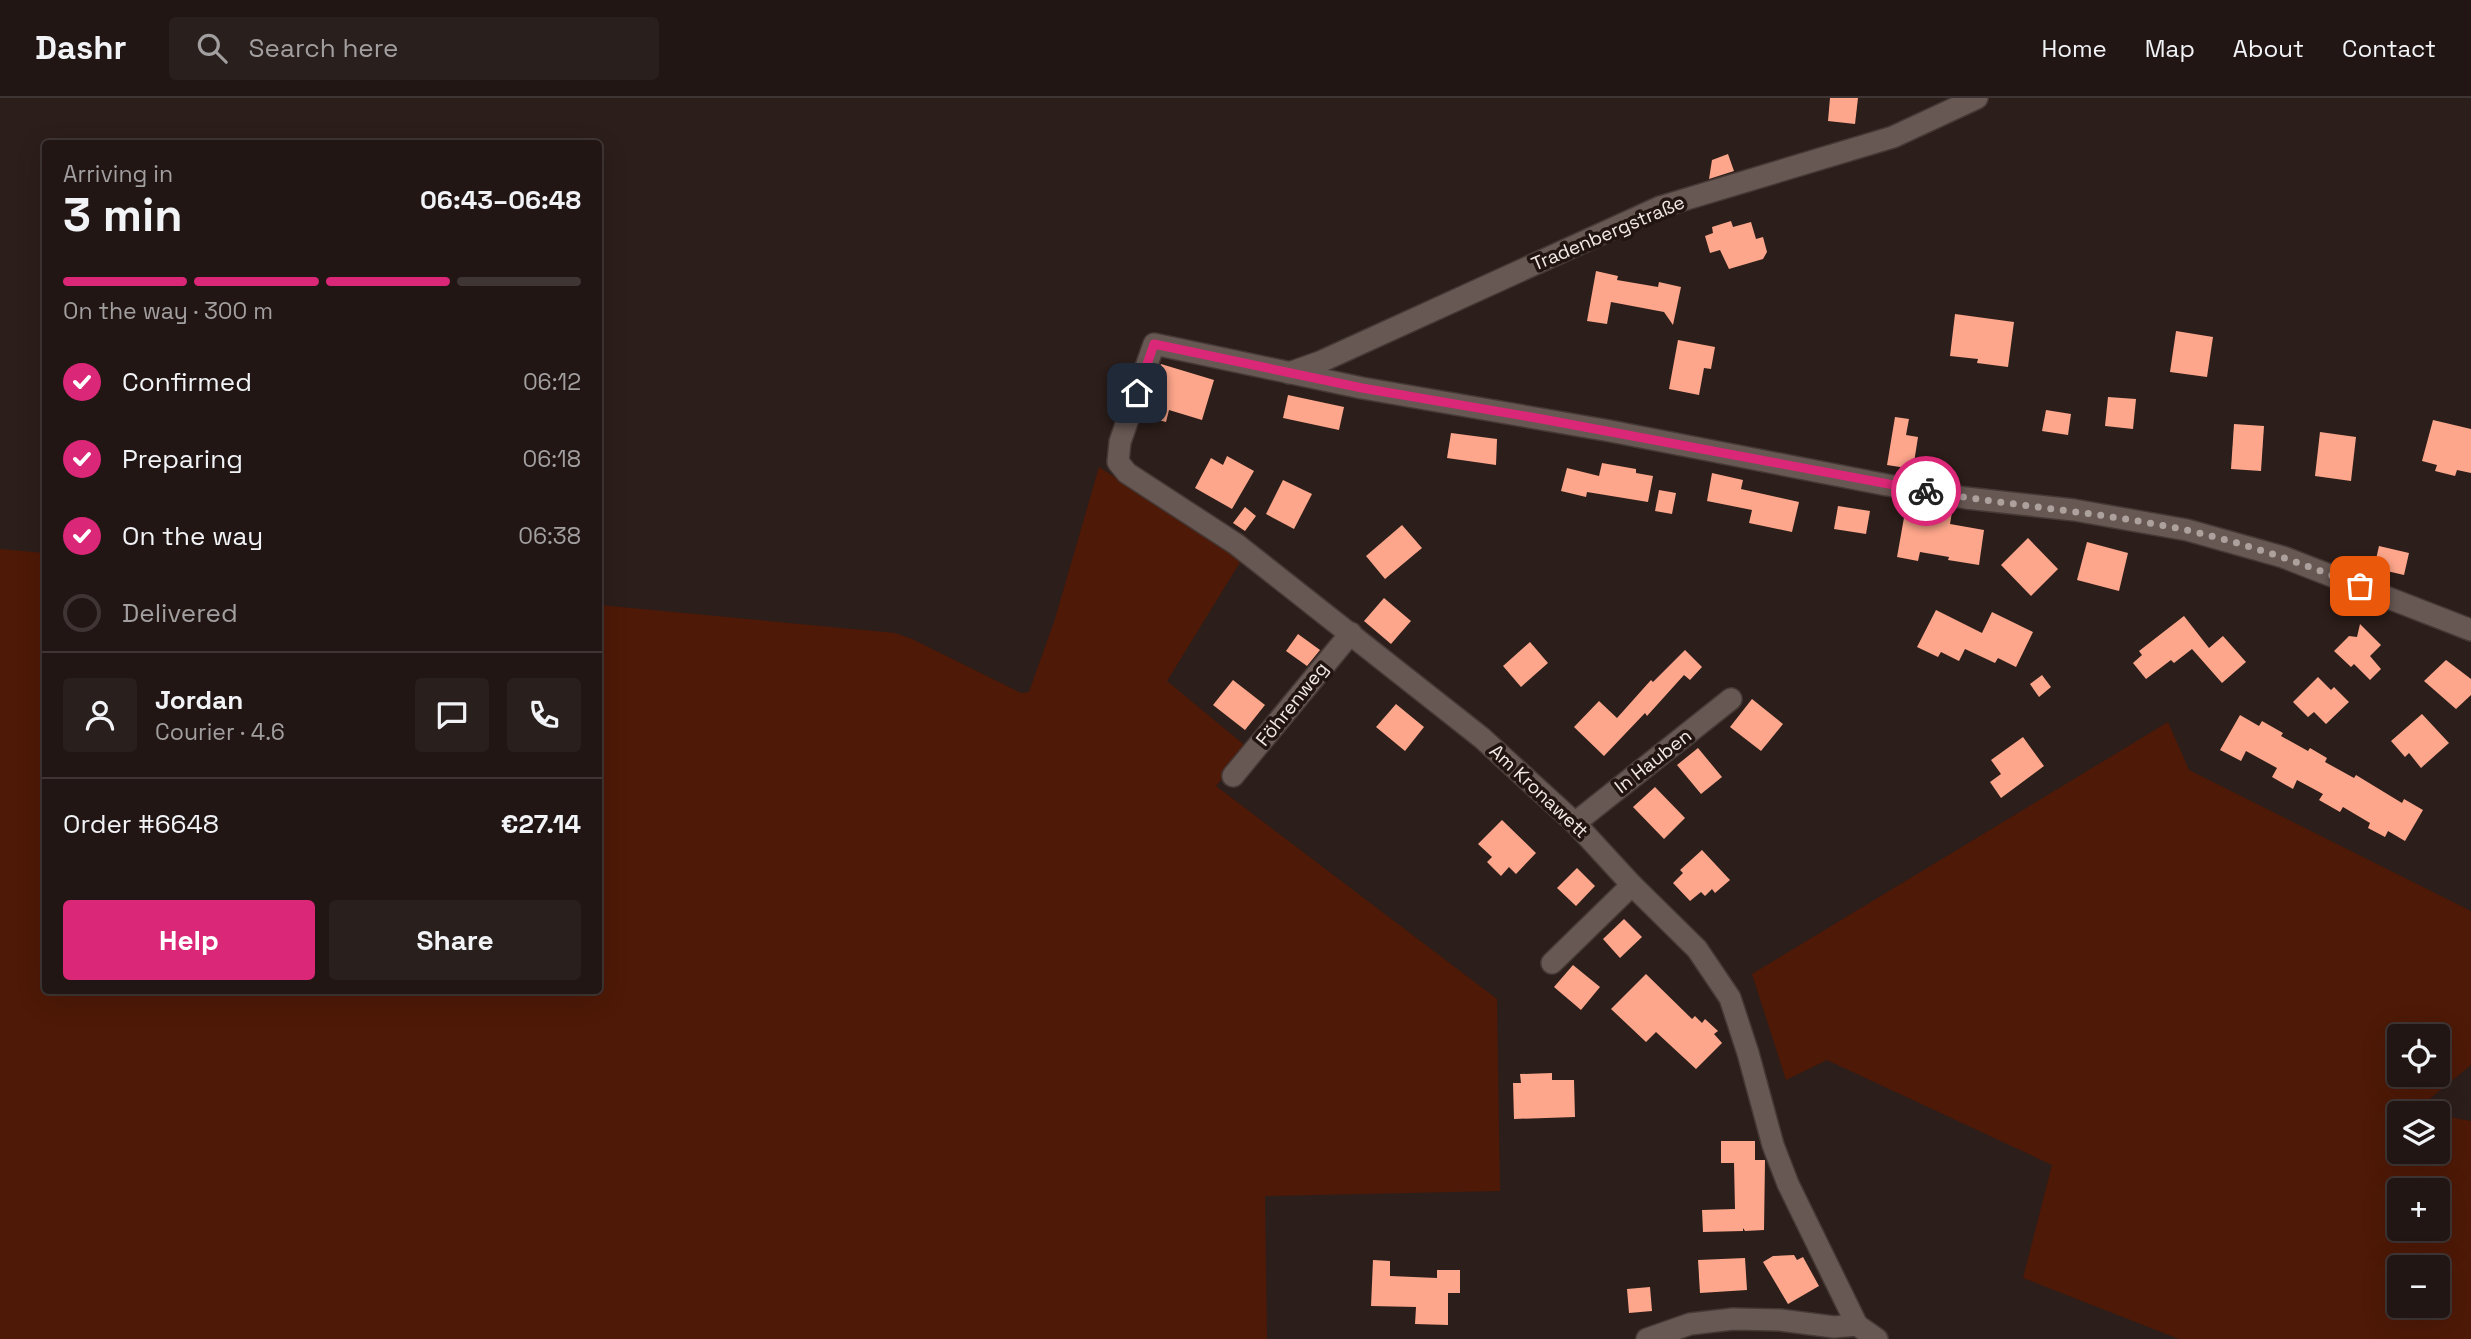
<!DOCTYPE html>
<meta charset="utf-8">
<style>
body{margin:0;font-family:"Space Grotesk",sans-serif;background:#291f1d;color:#f1f3f6;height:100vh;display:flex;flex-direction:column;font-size:26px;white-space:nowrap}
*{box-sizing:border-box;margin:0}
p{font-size:23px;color:#a29fa0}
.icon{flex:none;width:38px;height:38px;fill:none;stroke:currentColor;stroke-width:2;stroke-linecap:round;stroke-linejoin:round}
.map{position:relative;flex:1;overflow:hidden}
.sheet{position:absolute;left:42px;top:42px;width:560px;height:854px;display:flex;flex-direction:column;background:#211614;border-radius:7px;box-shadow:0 7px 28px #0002,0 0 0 2px #3e3534}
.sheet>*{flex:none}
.fabs{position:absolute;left:2387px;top:926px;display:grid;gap:14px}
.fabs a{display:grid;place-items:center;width:63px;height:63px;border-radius:7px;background:#211614;box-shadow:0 7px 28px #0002,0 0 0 2px #3e3534;font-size:35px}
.pin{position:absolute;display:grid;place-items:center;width:60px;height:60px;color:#fff;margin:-30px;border-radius:14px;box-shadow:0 4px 10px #0006}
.courier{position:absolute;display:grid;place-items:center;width:70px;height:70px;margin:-35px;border:5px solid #db2777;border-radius:50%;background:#fff;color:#222;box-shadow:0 2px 9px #0007}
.headline em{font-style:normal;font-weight:600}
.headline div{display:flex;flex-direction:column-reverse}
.headline{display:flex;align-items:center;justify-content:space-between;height:119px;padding:0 21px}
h1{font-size:46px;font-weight:600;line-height:52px}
.bar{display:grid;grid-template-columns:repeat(4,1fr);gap:10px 7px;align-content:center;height:84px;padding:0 21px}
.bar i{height:9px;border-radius:5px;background:#3e3534}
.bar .current{background:#db2777}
.bar p{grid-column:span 4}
.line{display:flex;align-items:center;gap:18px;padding:0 21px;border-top:2px solid #3e3534}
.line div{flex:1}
.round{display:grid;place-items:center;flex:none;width:74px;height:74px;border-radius:7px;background:#291f1d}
ol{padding:0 21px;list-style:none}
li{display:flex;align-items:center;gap:21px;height:77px}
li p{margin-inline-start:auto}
li .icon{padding:7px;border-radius:50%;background:#db2777;color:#fff;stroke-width:4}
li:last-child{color:#a29fa0}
li i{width:38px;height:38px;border:4px solid #3e3534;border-radius:50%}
.primary-button{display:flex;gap:14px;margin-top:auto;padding:14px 21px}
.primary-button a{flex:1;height:80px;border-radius:7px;background:#db2777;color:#fff;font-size:28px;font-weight:600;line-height:80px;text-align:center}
.primary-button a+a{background:#291f1d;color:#f1f3f6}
header{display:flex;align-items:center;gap:42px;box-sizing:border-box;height:98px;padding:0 35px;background:#211614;border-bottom:2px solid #3e3534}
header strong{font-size:33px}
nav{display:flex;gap:38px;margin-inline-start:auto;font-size:24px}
.search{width:490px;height:63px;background:#291f1d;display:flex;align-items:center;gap:18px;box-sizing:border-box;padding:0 24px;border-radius:7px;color:#a29fa0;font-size:26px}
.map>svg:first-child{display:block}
.green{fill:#4e1907;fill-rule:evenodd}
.building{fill:#fda68b}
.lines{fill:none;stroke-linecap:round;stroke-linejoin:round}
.street-casing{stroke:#453936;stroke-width:24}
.street{stroke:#685853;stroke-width:21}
.done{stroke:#ada19e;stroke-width:7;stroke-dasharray:0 12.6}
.route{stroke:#db2777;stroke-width:9}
.labels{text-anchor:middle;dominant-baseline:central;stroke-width:7;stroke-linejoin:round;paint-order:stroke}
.street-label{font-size:19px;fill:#f2e8e5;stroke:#221511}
</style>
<header>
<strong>Dashr</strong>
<div class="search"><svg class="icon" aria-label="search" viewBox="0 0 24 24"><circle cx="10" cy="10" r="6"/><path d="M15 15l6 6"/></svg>Search here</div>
<nav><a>Home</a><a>Map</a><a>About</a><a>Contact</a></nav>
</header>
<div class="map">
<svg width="2471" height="1241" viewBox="0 0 2471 1241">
<rect width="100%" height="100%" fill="#2c1e1a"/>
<g class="green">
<polygon points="1099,369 1242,461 1167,583 1248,650 1216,688 1497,901 1500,1093 1265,1098 1267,1241 0,1241 0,451 45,455 46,892 598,892 599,507 895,535 912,541 1021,595 1029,594 1055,521"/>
<path d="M2168 624 2189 672 2471 813V967L2415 1013 2423 1015H2399V1054H2438V1017L2471 1023V1241H2179L2023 1180 2052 1067 1827 962 1786 982 1752 876ZM2438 938V976H2399V938ZM2438 1092V1130H2399V1092ZM2438 1169V1208H2399V1169Z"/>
</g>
<g class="building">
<polygon points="1830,0 1858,0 1855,26 1828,23"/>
<polygon points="1728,56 1734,73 1709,81 1712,62"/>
<polygon points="1731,123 1733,129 1751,124 1756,141 1763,139 1767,154 1763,161 1729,171 1720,152 1710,155 1705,138 1713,135 1712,129"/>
<polygon points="1596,173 1618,178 1617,182 1658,189 1659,184 1681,189 1673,227 1664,214 1611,204 1607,226 1587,223"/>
<polygon points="1955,216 2014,224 2008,269 1977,265 1978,261 1950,258"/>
<polygon points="2176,233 2213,239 2207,279 2170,274"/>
<polygon points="1678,242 1715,249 1711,271 1704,270 1699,297 1669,291"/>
<polygon points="1161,266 1214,282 1202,322 1169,312 1166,324 1143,318"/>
<polygon points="1288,297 1344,309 1339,332 1283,320"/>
<polygon points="2108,299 2136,301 2133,331 2105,328"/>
<polygon points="2046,312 2071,316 2068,337 2042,333"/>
<polygon points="1895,319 1909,321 1906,337 1918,339 1913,371 1887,367"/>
<polygon points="2433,322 2471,331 2471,375 2457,372 2455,378 2435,373 2437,367 2422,363"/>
<polygon points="2234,326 2264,328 2261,373 2231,371"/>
<polygon points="2320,334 2356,339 2351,383 2315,378"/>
<polygon points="1451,335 1497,341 1496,367 1447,360"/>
<polygon points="1227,358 1254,373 1232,411 1195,390 1211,360 1223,367"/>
<polygon points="1602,365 1636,371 1636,375 1653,378 1648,404 1587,394 1586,399 1561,393 1567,370 1599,378"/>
<polygon points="1712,375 1743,382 1741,391 1799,404 1792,434 1749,425 1752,412 1707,403"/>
<polygon points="1283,382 1312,396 1294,431 1266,416"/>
<polygon points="1659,392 1676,395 1672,416 1655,413"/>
<polygon points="1838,408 1870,413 1866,436 1834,431"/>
<polygon points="1245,409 1256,418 1245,433 1233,425"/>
<polygon points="1937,412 1952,414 1950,426 1984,432 1979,467 1948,462 1949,459 1920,454 1918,463 1897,459 1905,414 1936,419"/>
<polygon points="1402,427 1422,450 1385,481 1366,458"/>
<polygon points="2028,440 2058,471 2031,498 2001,467"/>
<polygon points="2087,444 2128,455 2119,493 2077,482"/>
<polygon points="2379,448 2409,455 2404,477 2374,470"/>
<polygon points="1384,500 1411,523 1391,546 1364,523"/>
<polygon points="1936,512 1982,535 1992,514 2033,534 2016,569 1998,560 1995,565 1965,551 1959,563 1941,554 1938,559 1917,549"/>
<polygon points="2184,518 2209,550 2223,538 2246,564 2222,585 2192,551 2174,565 2171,562 2146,581 2133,565 2142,557 2139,553"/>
<polygon points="2360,526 2381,547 2370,558 2381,571 2370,582 2354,566 2351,569 2334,553 2349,538 2357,539"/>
<polygon points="1298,536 1320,552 1307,568 1286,553"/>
<polygon points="1530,544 1548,565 1521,589 1503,568"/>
<polygon points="1685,552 1702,569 1690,582 1684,577 1647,618 1645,615 1604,658 1574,629 1599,603 1617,620 1651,582 1653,584"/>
<polygon points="2446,562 2471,581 2471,597 2456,611 2424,583"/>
<polygon points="2042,577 2051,589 2039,599 2030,586"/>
<polygon points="2318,579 2331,592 2334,589 2349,604 2326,626 2314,614 2308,619 2293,604"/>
<polygon points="1233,582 1265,607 1245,632 1213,607"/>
<polygon points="1752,601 1783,626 1761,653 1730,629"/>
<polygon points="1396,606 1424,629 1405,653 1376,629"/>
<polygon points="2422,616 2449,645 2421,670 2409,655 2405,659 2391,643"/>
<polygon points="2240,617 2259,628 2262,623 2283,635 2281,638 2308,653 2310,650 2327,660 2325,664 2354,680 2356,677 2402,705 2404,701 2423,712 2405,743 2388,733 2385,739 2368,730 2370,725 2343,709 2340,714 2319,702 2323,696 2297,682 2293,691 2272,679 2277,670 2246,653 2241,663 2220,652"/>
<polygon points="2023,639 2044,668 2001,700 1990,684 2001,676 1991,662"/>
<polygon points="1698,650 1722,679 1701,696 1677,667"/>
<polygon points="1655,689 1685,720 1664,741 1633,709"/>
<polygon points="1502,722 1536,755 1516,776 1509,769 1501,778 1487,764 1492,759 1478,746"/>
<polygon points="1702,752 1730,782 1715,795 1712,791 1705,798 1701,794 1690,803 1673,785 1683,775 1680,772"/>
<polygon points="1577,770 1595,788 1576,808 1557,790"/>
<polygon points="1624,821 1642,839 1620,860 1603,841"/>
<polygon points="1573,867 1600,889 1581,912 1554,889"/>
<polygon points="1646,876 1692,921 1695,918 1702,925 1705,921 1718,933 1714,936 1722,945 1696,971 1656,934 1646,944 1611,911"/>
<polygon points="1552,975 1552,982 1574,982 1575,1019 1514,1021 1513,985 1521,985 1520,976"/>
<polygon points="1721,1043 1755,1043 1755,1062 1765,1062 1764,1132 1745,1133 1743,1130 1743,1133 1703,1134 1702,1112 1735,1111 1734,1065 1721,1065"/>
<polygon points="1794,1157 1797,1162 1803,1159 1819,1188 1788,1206 1763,1164 1773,1158"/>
<polygon points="1745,1160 1747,1192 1700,1195 1698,1162"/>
<polygon points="1373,1162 1390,1163 1390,1178 1437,1180 1437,1172 1460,1172 1460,1195 1448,1195 1448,1227 1415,1226 1416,1209 1371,1208"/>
<polygon points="1650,1189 1652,1213 1629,1215 1627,1191"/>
</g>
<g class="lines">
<defs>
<g id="street">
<polyline points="1289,275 1320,264 1660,109 1893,39 1977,0"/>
<polyline points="1233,678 1351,535"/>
<polyline points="1575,725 1731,601"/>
<polyline points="1552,865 1632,787"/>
<polyline points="1647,1241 1690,1226 1733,1221 1780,1222 1834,1229 1857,1227"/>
<polyline points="1877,1241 1857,1227 1788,1086 1773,1047 1748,955 1730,900 1697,851 1632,787 1575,725 1482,640 1236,446 1127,375 1118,364 1120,344 1154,246 1362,290 1610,333 1887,387 1966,400 2074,412 2187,432 2283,459 2471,532"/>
</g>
</defs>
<use href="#street" class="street-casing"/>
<use href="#street" class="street"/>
</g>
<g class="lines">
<path class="done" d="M1926 393C2013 408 2100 414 2186 432 2246 445 2303 466 2360 488"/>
<polyline class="route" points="1137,295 1154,246 1362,290 1542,321 1926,393"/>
</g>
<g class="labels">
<g class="street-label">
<text transform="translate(1608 135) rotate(-23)">Tradenbergstraße</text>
<text transform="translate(1292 606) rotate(-51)">Föhrenweg</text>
<text transform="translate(1653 663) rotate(-38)">In Hauben</text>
<text transform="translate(1539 693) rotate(43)">Am Kronawett</text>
</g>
</g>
</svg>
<div class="fabs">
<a><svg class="icon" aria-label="locate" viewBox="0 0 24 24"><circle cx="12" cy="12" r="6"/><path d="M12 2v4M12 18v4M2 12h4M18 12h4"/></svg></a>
<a><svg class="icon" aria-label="layers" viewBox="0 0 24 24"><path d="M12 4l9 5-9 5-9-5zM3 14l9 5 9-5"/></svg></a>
<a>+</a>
<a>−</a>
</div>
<div class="pin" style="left:2360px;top:488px;background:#ea580c"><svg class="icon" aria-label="bag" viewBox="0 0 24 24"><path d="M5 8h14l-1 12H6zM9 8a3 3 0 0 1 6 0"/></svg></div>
<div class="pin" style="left:1137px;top:295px;background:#1f2937"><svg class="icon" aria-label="home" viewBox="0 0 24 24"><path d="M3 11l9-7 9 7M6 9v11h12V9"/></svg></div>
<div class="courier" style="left:1926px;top:393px"><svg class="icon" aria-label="bike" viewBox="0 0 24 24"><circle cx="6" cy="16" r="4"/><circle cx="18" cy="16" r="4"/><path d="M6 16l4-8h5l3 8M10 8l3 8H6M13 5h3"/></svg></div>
<section class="sheet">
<div class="headline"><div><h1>3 min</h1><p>Arriving in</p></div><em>06:43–06:48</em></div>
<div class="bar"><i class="current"></i><i class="current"></i><i class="current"></i><i></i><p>On the way · 300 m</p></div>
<ol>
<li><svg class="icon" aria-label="check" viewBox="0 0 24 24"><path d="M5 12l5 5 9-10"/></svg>Confirmed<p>06:12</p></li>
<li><svg class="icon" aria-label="check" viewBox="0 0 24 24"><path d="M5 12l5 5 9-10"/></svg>Preparing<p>06:18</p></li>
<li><svg class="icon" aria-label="check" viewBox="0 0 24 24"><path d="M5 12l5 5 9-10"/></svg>On the way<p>06:38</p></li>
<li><i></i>Delivered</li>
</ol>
<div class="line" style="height:126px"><a class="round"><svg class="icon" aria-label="person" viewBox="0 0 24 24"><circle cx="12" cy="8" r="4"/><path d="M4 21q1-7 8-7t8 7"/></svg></a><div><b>Jordan</b><p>Courier · 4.6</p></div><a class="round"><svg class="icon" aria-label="chat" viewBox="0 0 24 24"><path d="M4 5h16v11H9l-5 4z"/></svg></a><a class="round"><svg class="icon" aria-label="phone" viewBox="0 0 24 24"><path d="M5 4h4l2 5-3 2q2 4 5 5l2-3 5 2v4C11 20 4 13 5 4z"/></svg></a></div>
<div class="line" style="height:91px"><div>Order #6648</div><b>€27.14</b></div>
<div class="primary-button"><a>Help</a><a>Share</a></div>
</section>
</div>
